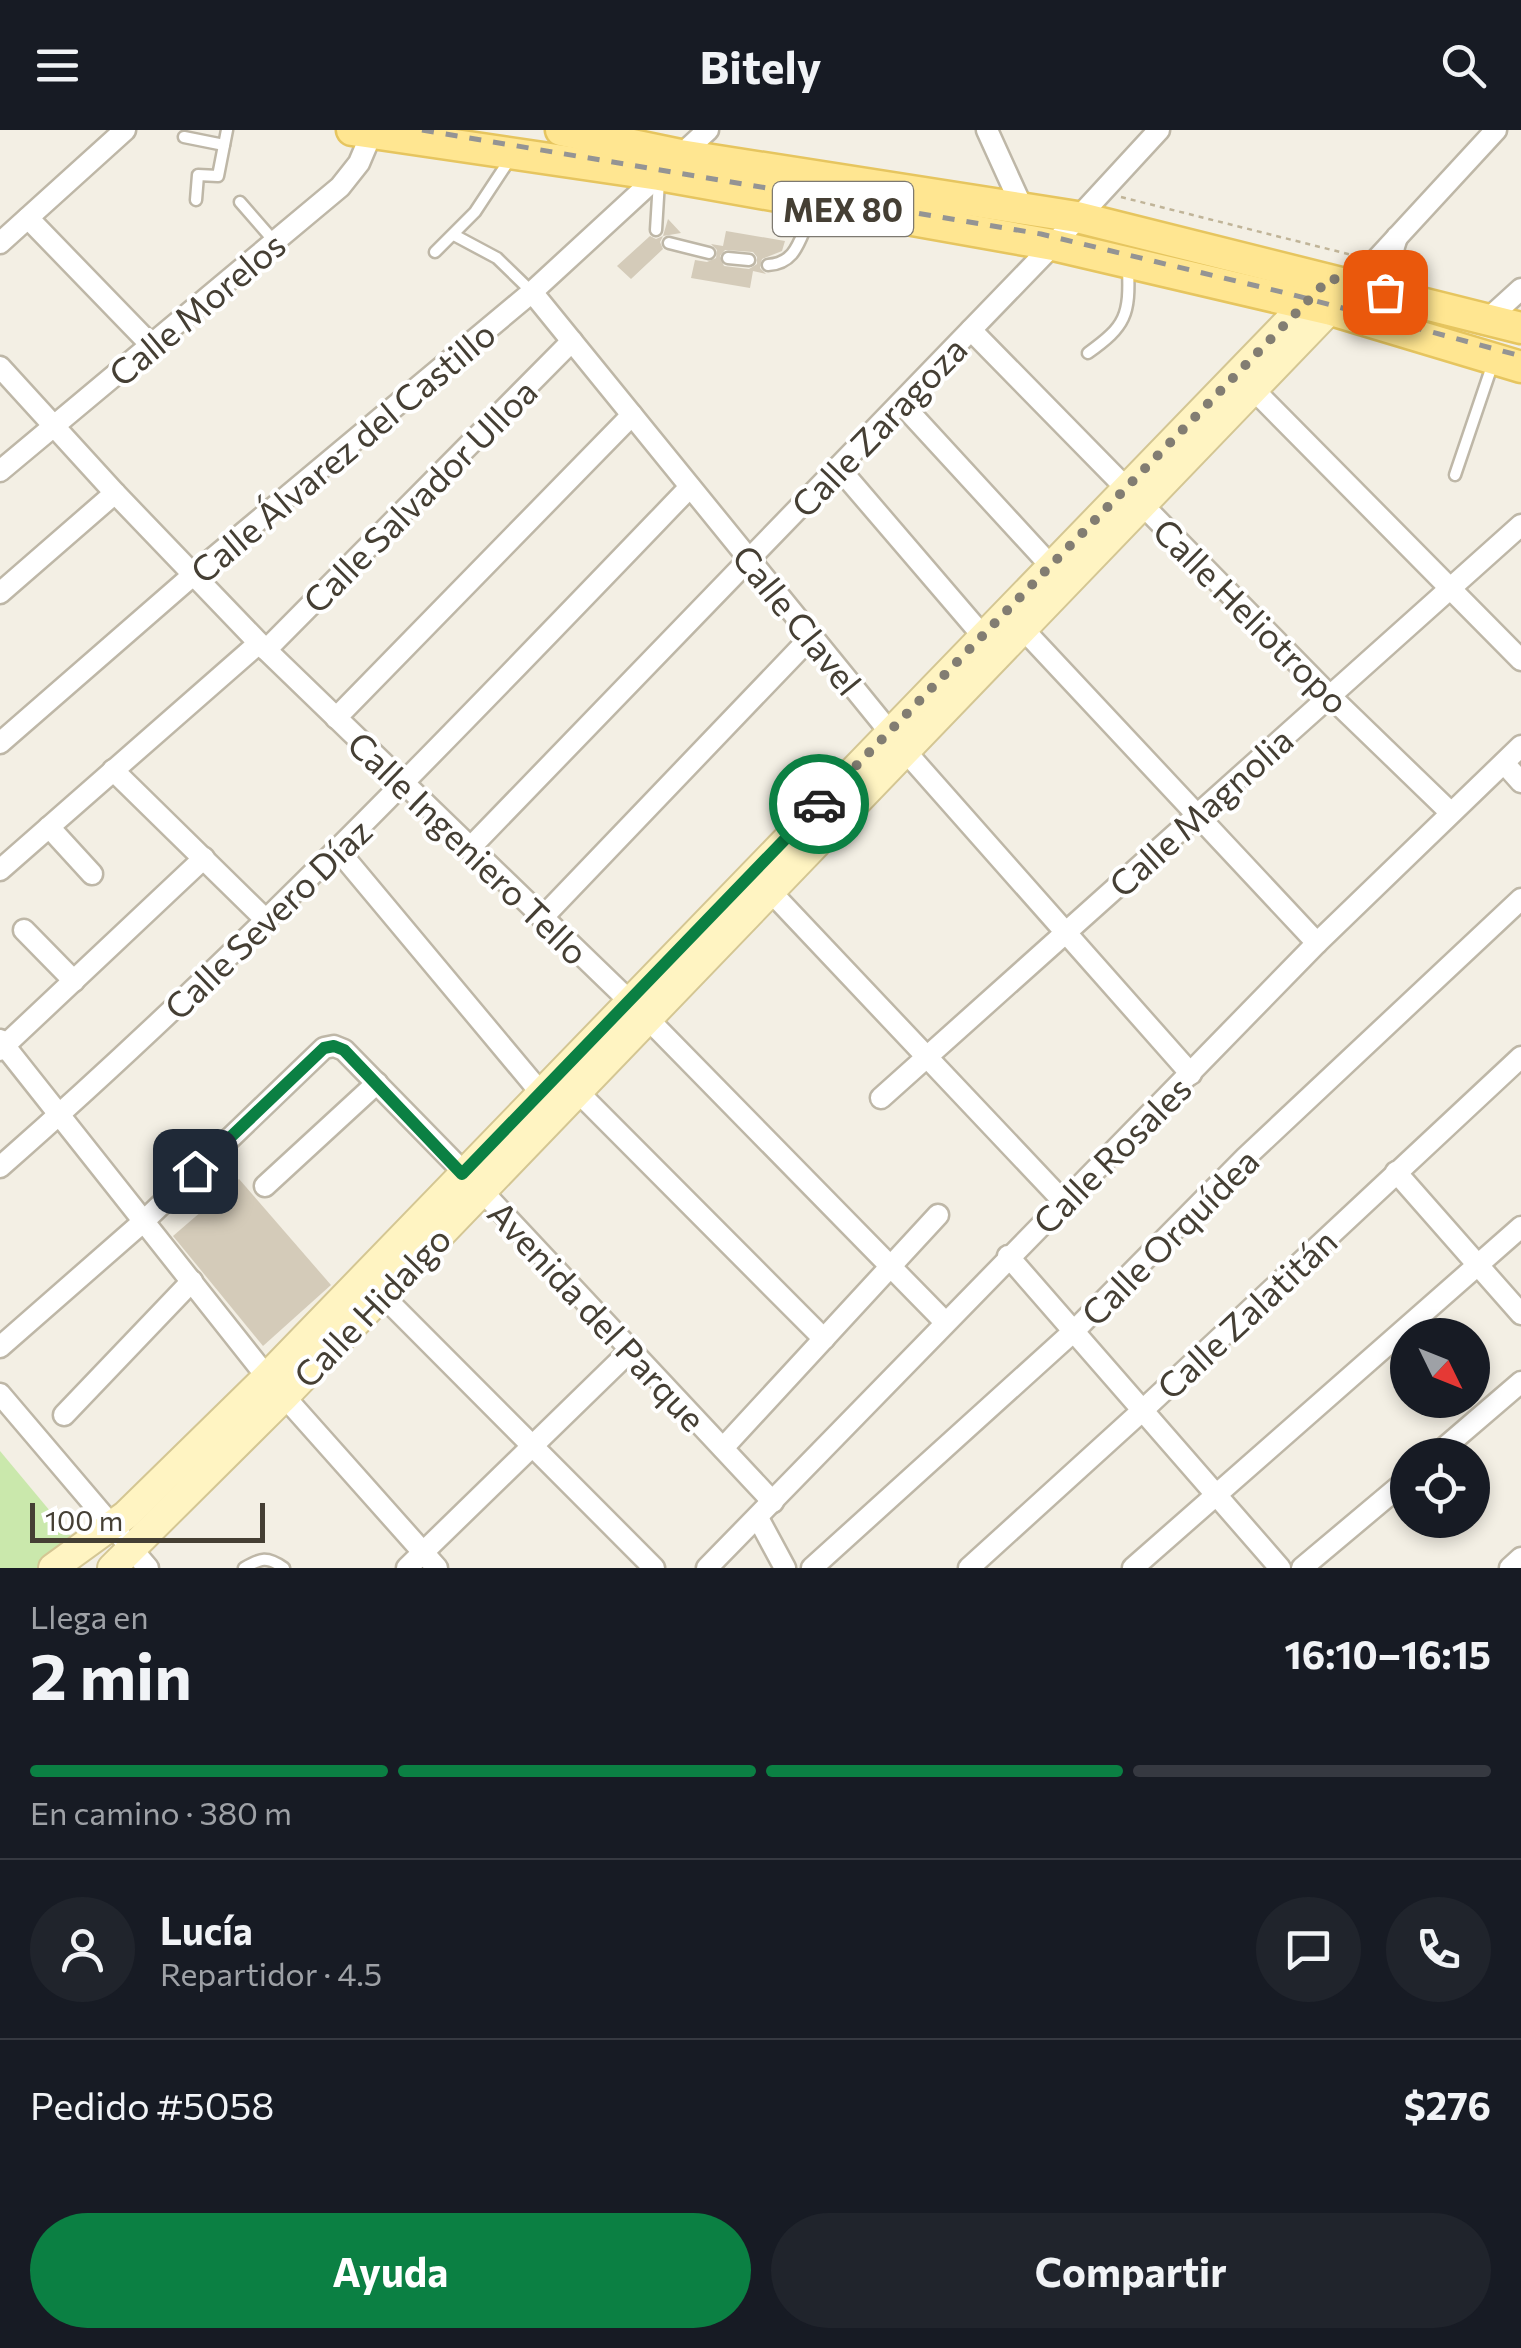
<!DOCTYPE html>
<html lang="es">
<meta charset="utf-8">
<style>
body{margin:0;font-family:Commissioner,sans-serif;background:#20242c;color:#f1f3f6;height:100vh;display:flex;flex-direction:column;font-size:38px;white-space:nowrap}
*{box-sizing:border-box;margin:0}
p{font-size:32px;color:#9ea1a6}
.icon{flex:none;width:55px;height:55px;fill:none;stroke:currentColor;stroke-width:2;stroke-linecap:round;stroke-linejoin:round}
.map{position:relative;height:1438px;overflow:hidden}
.drawer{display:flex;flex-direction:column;background:#171b24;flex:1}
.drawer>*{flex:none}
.needle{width:65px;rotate:133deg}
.tools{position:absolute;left:1390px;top:1188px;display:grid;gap:20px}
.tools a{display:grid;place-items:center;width:100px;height:100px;border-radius:50%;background:#171b24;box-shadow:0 5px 15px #0003;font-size:50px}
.scale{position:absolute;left:30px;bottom:25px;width:235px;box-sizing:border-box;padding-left:10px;border:5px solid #453f34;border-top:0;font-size:28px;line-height:35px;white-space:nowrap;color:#453f34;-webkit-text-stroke:8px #fff;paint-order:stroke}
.pin{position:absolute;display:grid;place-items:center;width:85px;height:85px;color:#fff;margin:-42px;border-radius:20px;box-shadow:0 5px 15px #0006}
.courier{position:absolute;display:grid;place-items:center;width:100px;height:100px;margin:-50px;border:8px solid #0b8043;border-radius:50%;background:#fff;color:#222;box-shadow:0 2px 12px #0007}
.headline em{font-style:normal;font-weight:700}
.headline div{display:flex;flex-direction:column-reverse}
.headline{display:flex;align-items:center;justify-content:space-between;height:170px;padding:0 30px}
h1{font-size:65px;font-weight:700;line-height:75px}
.bar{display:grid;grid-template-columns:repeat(4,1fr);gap:15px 10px;align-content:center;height:120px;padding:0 30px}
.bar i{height:12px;border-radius:8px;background:#363941}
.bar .on{background:#0b8043}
.bar p{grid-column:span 4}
.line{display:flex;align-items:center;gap:25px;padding:0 30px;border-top:2px solid #363941}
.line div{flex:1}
.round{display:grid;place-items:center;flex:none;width:105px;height:105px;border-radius:52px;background:#20242c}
.cta{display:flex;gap:20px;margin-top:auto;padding:20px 30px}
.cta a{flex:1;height:115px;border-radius:60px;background:#0b8043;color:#fff;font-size:40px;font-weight:700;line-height:115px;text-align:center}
.cta a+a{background:#20242c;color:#f1f3f6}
header{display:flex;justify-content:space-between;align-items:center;height:130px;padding:0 30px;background:#171b24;font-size:45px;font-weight:700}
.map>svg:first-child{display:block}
.green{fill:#cae8ac}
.building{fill:#d4cbb9;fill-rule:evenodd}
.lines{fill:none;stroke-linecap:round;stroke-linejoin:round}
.lane-casing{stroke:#beb7a7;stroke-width:15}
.street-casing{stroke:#beb7a7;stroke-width:25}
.secondary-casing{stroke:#d4c693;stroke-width:32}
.primary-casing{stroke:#e6c55f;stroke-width:35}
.path{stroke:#c0b498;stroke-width:2.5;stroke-dasharray:5 5;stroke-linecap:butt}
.lane{stroke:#fff;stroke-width:10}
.street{stroke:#fff;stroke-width:20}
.secondary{stroke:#fff4c2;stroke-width:28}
.primary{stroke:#ffe691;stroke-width:30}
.rail{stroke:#949494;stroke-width:5;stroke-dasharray:12 12;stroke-linecap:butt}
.done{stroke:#827d72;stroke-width:10;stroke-dasharray:0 18}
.route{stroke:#0b8043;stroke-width:12}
.labels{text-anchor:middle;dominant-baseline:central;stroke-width:8;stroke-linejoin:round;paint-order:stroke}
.shield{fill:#fff;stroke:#7d7971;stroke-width:2.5}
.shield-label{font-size:32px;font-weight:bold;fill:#453f34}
.street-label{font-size:35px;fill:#453f34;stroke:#fff}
</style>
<header><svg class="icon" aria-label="menu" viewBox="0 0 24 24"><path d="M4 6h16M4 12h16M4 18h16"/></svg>Bitely<svg class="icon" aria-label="search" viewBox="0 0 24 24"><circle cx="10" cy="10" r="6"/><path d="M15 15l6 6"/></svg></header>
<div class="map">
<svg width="1521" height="1438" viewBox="0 0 1521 1438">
<rect width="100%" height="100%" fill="#f3efe4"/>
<polygon class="green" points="0,1321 75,1411 41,1438 0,1438"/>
<g class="building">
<polygon points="668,89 681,103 663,106 660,112 663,119 631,149 617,136 650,106 656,109 663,106"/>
<path d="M726 101 785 111 782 121 762 129 760 138 766 144 753 141 750 158 691 148 695 130 707 132 716 128 717 120 711 114 723 116ZM725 120 753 122 757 127V134L749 139 724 136 720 126Z"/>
<polygon points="239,1049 331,1155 263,1216 173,1106"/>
</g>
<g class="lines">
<defs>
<g id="lane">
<polyline points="184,7 224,15"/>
<polyline points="196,70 198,45 218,46 227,0"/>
<polyline points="240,72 274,111"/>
<polyline points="656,100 659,51"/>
<polyline points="454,105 497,128 532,162"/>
<polyline points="669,113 709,123"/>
<polyline points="435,122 475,82 510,29"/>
<polyline points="728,128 749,130"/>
<path d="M768 135C802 133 799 100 817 76"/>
<path d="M1088 223C1126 196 1130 185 1128 138"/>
<polyline points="1455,345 1494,230"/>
<path d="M244 1438C261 1428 267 1426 284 1438"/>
</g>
<g id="street">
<polyline points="987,0 1022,77"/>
<polyline points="28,88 151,215"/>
<path d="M1397 107C1387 132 1396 151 1415 169"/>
<polyline points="0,113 125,0"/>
<polyline points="1353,155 1496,0"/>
<polyline points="532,162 906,622 1191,944"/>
<polyline points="1488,189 1521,159"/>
<polyline points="971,200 1329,565 1450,682"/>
<polyline points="0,237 115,363 259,513 648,889 945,1192"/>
<polyline points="1254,260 1521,530"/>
<polyline points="901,273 1050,435"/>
<polyline points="838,337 982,505"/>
<polyline points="0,341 340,57 359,33 373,0"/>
<polyline points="0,463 115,363"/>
<polyline points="1024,500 1317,813"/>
<polyline points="266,520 572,211"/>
<polyline points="336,588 632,285"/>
<polyline points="0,613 193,445 532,162 708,0"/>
<polyline points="1504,633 1521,652"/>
<polyline points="113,640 267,791"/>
<polyline points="49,697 92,744"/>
<polyline points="469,719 1053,115 1159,0"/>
<polyline points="338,720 541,963"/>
<polyline points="0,740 259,513"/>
<polyline points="771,762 1063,1071"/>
<polyline points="542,788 812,506"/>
<polyline points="24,800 74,851"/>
<polyline points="0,910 267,1247 437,1438"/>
<polyline points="0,920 204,728"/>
<polyline points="578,962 824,1209"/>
<polyline points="881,968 1521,395"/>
<path d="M0 1037C243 824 466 590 690 357"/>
<polyline points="1396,1042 1521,1184"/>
<polyline points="265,1056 377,953"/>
<polyline points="1008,1126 1280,1438"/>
<polyline points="382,1165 654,1438"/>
<polyline points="0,1217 144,1091 324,918 334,916 344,920 482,1061 773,1372"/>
<polyline points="0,1264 148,1438"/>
<polyline points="64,1285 192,1151"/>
<polyline points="723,1318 938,1085"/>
<polyline points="1436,1325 1521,1252"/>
<polyline points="758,1388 785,1438"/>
<polyline points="407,1438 631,1220"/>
<polyline points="707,1438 1317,813 1521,616"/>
<polyline points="812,1438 1075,1200 1246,1027 1521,769"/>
<polyline points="969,1438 1144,1279 1521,927"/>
<polyline points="1133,1438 1521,1097"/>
<polyline points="1302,1438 1408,1349"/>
<polyline points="1510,1438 1521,1428"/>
</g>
<g id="secondary">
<polyline points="53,1438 126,1385 267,1247 1318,161"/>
<polyline points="112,1438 284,1267 1342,167"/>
</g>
<g id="primary">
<polyline points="352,0 659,45 1053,115 1331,180 1521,237"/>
<polyline points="561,0 680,25 1077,87 1521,198"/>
</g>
</defs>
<use href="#lane" class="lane-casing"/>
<use href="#street" class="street-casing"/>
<use href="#secondary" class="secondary-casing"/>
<use href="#primary" class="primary-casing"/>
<polyline class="path" points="1121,67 1356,126"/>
<use href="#lane" class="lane"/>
<use href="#street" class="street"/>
<use href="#secondary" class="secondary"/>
<use href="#primary" class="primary"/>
<polyline class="rail" points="422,0 1041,104 1290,164 1521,226"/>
</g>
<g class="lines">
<polyline class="done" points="819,674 1330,148 1385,162"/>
<polyline class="route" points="195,1041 324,918 334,916 344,920 462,1044 819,674"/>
</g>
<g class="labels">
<rect class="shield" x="773" y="52" width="140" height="54" rx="8"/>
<g class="shield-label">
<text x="843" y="79">MEX 80</text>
</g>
<g class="street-label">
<text transform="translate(196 178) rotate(-40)">Calle Morelos</text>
<text transform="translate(878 296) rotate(-46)">Calle Zaragoza</text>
<text transform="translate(342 321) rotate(-40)">Calle Álvarez del Castillo</text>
<text transform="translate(419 365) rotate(-45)">Calle Salvador Ulloa</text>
<text transform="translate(1252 485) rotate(45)">Calle Heliotropo</text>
<text transform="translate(798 489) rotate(51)">Calle Clavel</text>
<text transform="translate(1200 681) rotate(-42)">Calle Magnolia</text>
<text transform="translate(469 717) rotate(44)">Calle Ingeniero Tello</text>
<text transform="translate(267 788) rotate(-44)">Calle Severo Díaz</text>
<text transform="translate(1111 1024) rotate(-45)">Calle Rosales</text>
<text transform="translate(1169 1106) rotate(-45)">Calle Orquídea</text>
<text transform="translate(371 1176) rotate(-46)">Calle Hidalgo</text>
<text transform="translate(1246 1183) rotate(-43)">Calle Zalatitán</text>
<text transform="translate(598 1185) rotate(47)">Avenida del Parque</text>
</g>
</g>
</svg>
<div class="tools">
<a><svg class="needle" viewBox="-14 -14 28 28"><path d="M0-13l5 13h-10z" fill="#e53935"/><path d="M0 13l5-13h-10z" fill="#9ea1a6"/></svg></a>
<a><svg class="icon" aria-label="locate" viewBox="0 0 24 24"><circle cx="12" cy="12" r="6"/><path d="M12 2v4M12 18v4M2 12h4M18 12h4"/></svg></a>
</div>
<div class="scale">100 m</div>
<div class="pin" style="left:1385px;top:162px;background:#ea580c"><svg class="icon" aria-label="bag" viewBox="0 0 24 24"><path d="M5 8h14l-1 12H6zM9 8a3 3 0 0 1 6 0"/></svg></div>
<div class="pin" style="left:195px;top:1041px;background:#1f2937"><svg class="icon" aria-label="home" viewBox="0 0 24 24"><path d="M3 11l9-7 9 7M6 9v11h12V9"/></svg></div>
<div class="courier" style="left:819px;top:674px"><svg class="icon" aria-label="car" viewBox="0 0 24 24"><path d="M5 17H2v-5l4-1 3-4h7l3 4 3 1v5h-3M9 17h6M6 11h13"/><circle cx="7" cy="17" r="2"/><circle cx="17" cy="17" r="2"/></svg></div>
</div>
<section class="drawer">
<div class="headline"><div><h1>2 min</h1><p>Llega en</p></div><em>16:10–16:15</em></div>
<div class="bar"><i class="on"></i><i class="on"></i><i class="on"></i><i></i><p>En camino · 380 m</p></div>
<div class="line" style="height:180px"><a class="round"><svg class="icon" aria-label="person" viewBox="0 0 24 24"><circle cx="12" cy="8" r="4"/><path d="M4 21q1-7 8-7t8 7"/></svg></a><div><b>Lucía</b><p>Repartidor · 4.5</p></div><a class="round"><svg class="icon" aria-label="chat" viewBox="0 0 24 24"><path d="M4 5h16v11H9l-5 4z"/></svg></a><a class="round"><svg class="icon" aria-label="phone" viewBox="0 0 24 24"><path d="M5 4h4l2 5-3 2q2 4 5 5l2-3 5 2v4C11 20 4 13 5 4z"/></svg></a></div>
<div class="line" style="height:130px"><div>Pedido #5058</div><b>$276</b></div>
<div class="cta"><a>Ayuda</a><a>Compartir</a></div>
</section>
